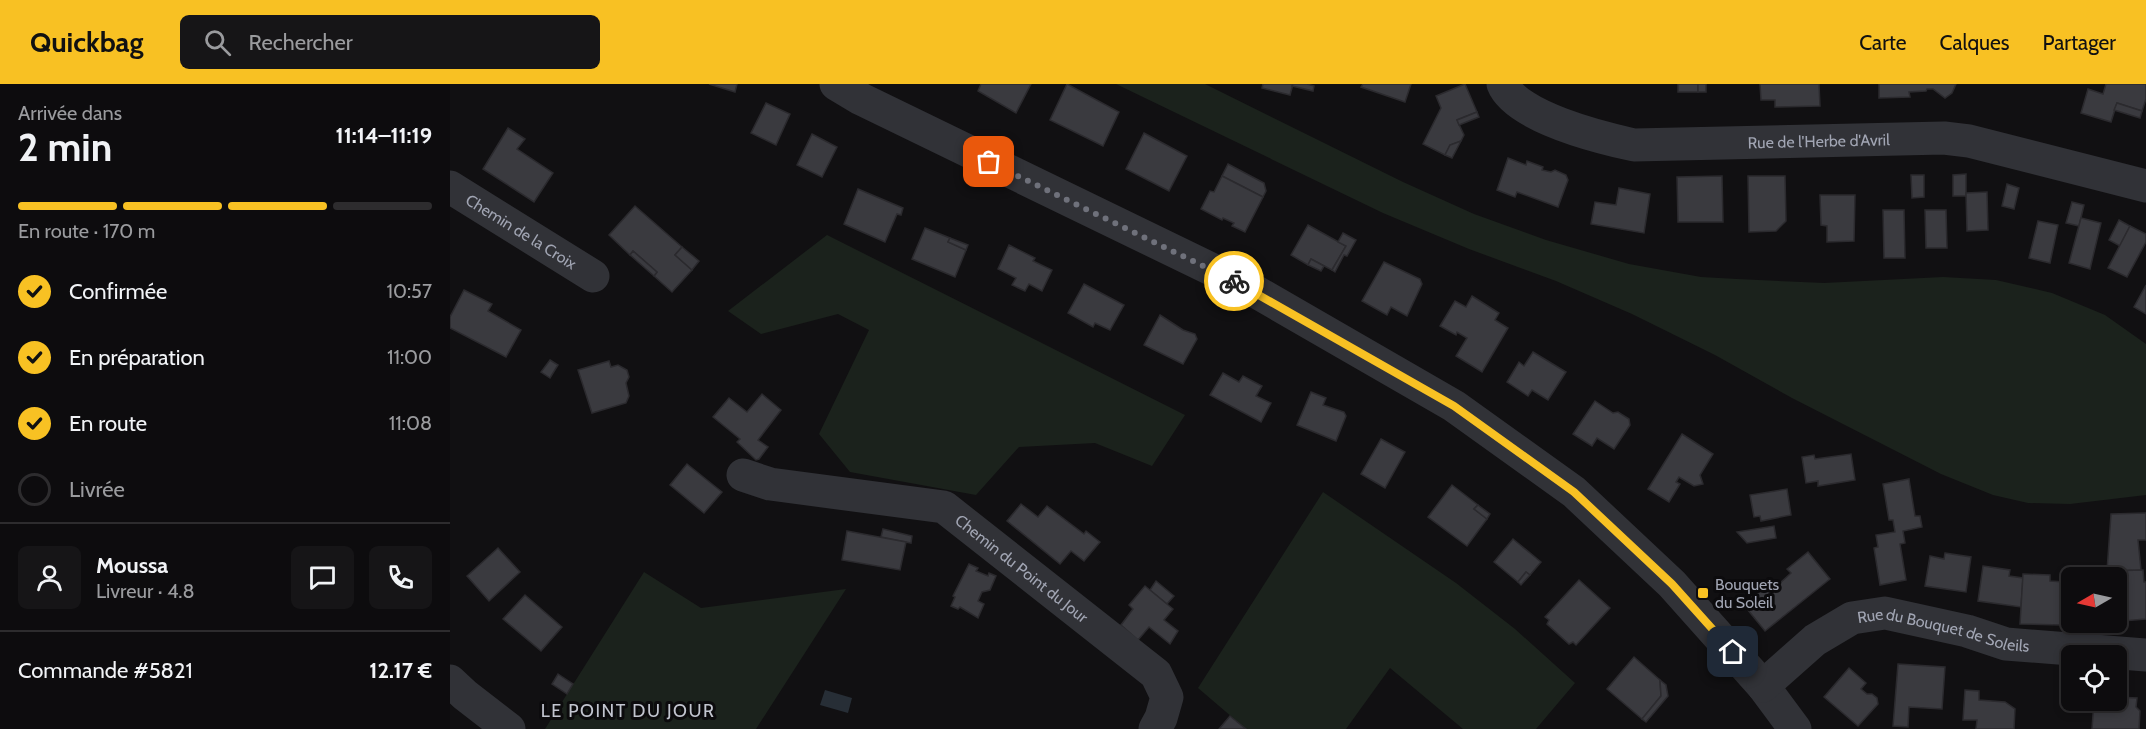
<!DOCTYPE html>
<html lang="fr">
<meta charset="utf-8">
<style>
body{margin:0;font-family:Cabin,sans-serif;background:#161517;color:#f1f3f6;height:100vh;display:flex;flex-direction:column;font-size:22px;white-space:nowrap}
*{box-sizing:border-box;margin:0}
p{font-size:20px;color:#9a9b9e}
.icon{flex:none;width:33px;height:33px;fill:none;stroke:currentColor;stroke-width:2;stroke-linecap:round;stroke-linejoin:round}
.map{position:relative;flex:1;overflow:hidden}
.drawer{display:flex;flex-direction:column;background:#0d0c0e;width:450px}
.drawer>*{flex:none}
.needle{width:39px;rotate:261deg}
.tools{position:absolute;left:1611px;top:483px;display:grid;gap:12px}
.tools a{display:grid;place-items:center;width:66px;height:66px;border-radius:9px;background:#0d0c0e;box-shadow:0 3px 9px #0003,0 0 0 2px #2d2c2e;font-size:30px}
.pin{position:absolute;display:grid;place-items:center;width:51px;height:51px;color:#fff;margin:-26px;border-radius:12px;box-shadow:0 3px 9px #0006}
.courier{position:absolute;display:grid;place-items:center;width:60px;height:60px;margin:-30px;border:4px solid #f8c123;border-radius:50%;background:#fff;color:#222;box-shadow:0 2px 8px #0007}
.head em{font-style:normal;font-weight:800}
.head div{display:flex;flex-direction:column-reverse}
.head{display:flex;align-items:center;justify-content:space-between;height:102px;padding:0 18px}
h1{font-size:39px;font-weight:800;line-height:45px}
.bar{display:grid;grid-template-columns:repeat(4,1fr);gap:9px 6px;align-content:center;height:72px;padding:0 18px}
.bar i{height:8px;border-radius:4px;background:#2d2c2e}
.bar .current{background:#f8c123}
.bar p{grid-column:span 4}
.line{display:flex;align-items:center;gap:15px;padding:0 18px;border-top:2px solid #2d2c2e}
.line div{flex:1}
.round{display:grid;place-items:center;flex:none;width:63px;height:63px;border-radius:9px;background:#161517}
ol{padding:0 18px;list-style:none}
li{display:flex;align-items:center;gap:18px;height:66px}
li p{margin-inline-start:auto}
li .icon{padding:6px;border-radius:50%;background:#f8c123;color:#111;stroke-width:4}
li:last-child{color:#9a9b9e}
li i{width:33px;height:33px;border:3px solid #2d2c2e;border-radius:50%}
header{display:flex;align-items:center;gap:36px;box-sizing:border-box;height:84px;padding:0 30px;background:#f8c123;color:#111}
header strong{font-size:28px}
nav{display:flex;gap:33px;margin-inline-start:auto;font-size:21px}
.search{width:420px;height:54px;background:#161517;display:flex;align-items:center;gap:15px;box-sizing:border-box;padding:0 21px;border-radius:9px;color:#9a9b9e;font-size:22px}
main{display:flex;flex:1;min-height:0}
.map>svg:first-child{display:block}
.green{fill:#1b221c}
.water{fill:#272e36}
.building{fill:#3a3a3f;stroke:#2b2a2e;stroke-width:1.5}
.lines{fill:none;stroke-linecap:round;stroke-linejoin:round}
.minor{stroke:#313237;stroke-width:33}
.done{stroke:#6f717b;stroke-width:6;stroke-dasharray:0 10.8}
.route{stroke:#f8c123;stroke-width:8}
.poi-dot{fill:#f8c123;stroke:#0c0b0d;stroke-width:2}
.labels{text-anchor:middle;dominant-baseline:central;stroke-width:6;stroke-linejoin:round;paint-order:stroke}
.street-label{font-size:16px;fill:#a1a5b3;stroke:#0c0b0d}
.poi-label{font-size:16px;fill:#a1a5b3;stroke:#0c0b0d;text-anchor:start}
.neighbourhood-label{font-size:18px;letter-spacing:1.5px;fill:#c2c5cf;stroke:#0c0b0d}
</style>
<header>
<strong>Quickbag</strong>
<div class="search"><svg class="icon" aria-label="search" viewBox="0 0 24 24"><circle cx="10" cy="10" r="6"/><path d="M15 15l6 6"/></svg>Rechercher</div>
<nav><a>Carte</a><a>Calques</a><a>Partager</a></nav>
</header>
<main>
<section class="drawer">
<div class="head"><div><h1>2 min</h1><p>Arrivée dans</p></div><em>11:14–11:19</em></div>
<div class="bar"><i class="current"></i><i class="current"></i><i class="current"></i><i></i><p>En route · 170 m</p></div>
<ol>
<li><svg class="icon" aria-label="check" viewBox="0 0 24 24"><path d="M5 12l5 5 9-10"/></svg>Confirmée<p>10:57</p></li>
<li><svg class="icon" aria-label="check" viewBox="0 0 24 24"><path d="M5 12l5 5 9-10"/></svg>En préparation<p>11:00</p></li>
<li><svg class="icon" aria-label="check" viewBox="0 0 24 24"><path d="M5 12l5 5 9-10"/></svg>En route<p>11:08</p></li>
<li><i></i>Livrée</li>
</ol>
<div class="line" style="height:108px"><a class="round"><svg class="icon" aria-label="person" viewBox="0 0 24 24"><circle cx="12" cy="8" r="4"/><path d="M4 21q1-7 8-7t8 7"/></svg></a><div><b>Moussa</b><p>Livreur · 4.8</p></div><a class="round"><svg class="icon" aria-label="chat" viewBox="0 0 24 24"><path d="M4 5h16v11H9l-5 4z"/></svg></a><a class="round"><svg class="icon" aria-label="phone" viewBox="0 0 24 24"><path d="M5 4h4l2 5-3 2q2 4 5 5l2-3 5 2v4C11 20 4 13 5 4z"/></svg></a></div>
<div class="line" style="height:78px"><div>Commande #5821</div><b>12.17 €</b></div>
</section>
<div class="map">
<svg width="1696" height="645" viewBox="0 0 1696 645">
<rect width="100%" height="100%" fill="#111012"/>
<g class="green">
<polygon points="666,0 755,0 953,98 1024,130 1096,156 1179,180 1251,193 1287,195 1374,199 1493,193 1546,196 1602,209 1655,231 1696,260 1696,411 1620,420 1578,419 1543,411 1491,390 1342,314 1265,271 1182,230 1106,197 1019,165 933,129"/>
<polygon points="377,151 735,331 702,382 645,359 569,363 526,411 400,388 369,350 419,246 388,230 311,250 278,227"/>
<polygon points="873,408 1006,499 1065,545 1125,599 1086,645 1013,645 940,584 896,645 796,645 748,604"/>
<polygon points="194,488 251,524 396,505 306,645 95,645"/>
</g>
<polygon class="water" points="375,606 402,614 398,629 370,621"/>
<g class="building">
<polygon points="259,0 287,0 285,8"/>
<polygon points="531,0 581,0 566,29 528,7"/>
<polygon points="617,0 669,28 653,62 600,36"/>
<polygon points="813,0 843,0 840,11 812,4"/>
<polygon points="843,0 857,0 864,2 863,7 842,2"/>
<polygon points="913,0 961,0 955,18 911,3"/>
<polygon points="1015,0 1027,28 1007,36 1014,51 1011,57 1000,61 995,71 973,60 991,24 986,12"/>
<rect x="1228" y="0" width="20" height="8"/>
<rect x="1248" y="0" width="8" height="8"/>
<polygon points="1310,0 1369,0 1370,22 1325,23 1325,16 1311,16"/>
<polygon points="1429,0 1506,0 1502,9 1495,14 1483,5 1477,5 1476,7 1459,8 1460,13 1429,14"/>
<polygon points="1656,0 1696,0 1696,15 1692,27 1667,19 1661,38 1631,29 1638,5 1653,10"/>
<polygon points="316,19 340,30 326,61 301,49"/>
<polygon points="1667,19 1692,27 1690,34 1664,26"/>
<polygon points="1027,28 1029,33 1009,41 1007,36"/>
<polygon points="58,44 75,55 67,65 103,89 84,118 33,85"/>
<polygon points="694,49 737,72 719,107 676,85"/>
<polygon points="362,50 387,63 372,93 347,81"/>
<polygon points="1011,57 1002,74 995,71 1000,61"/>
<polygon points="1058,74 1076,81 1077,77 1093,83 1092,86 1101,88 1105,86 1116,91 1118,96 1108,123 1067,108 1065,113 1047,106"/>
<polygon points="778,80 814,99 816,107 813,113 772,92"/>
<polygon points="1516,90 1516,112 1503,112 1503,91"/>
<polygon points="1461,91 1474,91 1474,113 1462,114"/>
<polygon points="772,92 813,113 795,148 782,142 784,139 773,134 772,136 751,125 760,107 764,108"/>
<polygon points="1272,92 1273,138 1228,138 1227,93"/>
<polygon points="1298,92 1335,92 1336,137 1326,147 1299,148"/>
<polygon points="1557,100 1569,104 1564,125 1552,122"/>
<polygon points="1169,104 1200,110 1194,149 1141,140 1145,118 1166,121"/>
<polygon points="408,105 453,124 451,131 447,130 435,158 394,140"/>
<polygon points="1537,108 1538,146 1517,147 1516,109"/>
<polygon points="1370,111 1405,111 1404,157 1377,158 1377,142 1371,141"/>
<polygon points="1622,118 1634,121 1629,142 1616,139"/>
<polygon points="185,122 232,163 225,171 242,186 222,208 204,192 207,188 183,167 180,171 159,151"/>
<polygon points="1433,126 1454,126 1455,174 1434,174"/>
<polygon points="1475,126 1496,126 1497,164 1476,164"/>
<polygon points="1631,134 1651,139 1640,185 1619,179"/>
<polygon points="1669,136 1680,142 1670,162 1659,156"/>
<polygon points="1588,137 1608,141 1600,179 1579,174"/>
<polygon points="858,141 896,162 882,186 861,175 858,181 841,171"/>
<polygon points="1680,142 1696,150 1696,158 1677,193 1658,184"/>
<polygon points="475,144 500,154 498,158 516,166 505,193 462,175"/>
<polygon points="893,149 906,156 897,172 894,171 885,188 882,186 896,162 888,158"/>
<polygon points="500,154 518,161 516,166 498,158"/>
<polygon points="559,161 585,174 583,177 602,186 592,207 579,200 575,207 562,201 566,194 548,185"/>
<polygon points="232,163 249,177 242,186 225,171"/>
<polygon points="183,167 207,188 204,192 180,171"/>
<polygon points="861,175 874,182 871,187 858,181"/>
<polygon points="934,178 970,195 972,200 957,232 941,223 937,231 912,217"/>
<polygon points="634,200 674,221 660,246 645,239 643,243 618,229"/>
<polygon points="1696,201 1696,230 1684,223"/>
<polygon points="14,206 42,220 38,227 71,246 56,273 0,244 0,233"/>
<polygon points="1022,212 1049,229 1045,236 1058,244 1032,288 1006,272 1017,254 1007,248 1006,251 990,242 1005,217 1016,223"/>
<polygon points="710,231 733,246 745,250 747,255 733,280 694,261"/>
<polygon points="1083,268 1116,288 1098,316 1082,306 1078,312 1057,298 1069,278 1074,282"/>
<polygon points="100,276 108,281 100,294 91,288"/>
<polygon points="159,277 161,283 168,281 177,286 179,293 176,299 179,312 176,319 142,329 128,286"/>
<polygon points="773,289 789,298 793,292 812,302 806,312 821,319 811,338 760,311"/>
<polygon points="861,308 876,314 873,321 894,328 896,332 886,357 847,341"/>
<polygon points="312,310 331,326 308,356 318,363 309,375 306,376 287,358 290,355 263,333 279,314 297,328"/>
<polygon points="1145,317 1163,329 1168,328 1179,335 1180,341 1164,365 1147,354 1142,362 1123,350"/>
<polygon points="1232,350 1263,370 1250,391 1253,400 1244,402 1229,393 1226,398 1230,400 1219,418 1198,405"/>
<polygon points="931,355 955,368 935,404 911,390"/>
<polygon points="1401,370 1405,396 1368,402 1368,397 1356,399 1352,373 1364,371 1365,375"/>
<polygon points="237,380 272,408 254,429 220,401"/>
<polygon points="1459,395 1465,432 1470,432 1472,443 1453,447 1455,459 1450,460 1456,496 1430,501 1424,464 1428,463 1426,451 1445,448 1443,436 1439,436 1433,400"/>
<polygon points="1002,401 1028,421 1024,425 1037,435 1017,462 978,433"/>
<polygon points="1337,405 1341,431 1311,437 1310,432 1304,433 1300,411"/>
<polygon points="571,420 588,433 597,422 634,450 636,447 650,458 634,477 621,467 610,480 557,437"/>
<polygon points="1028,421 1040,430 1037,435 1024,425"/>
<polygon points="1696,429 1696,456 1688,456 1691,486 1657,487 1661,430"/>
<polygon points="1324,442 1326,454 1297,459 1287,448"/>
<polygon points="433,445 462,452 461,459 431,453"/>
<polygon points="397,447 456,458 450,486 392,476"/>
<polygon points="1063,455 1091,478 1080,491 1076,488 1068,498 1044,478"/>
<polygon points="48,464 70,488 39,517 17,492"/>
<polygon points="1358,468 1380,495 1315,547 1293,520 1313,503 1317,507 1328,497 1330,499 1341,489 1337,485"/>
<polygon points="1495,469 1521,473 1516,508 1475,502 1480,472 1494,475"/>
<polygon points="519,480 528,484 526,487 538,492 539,489 546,492 540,506 532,508 528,517 534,520 528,534 510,523 508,525 501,522 505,513 503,512"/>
<polygon points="1533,482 1560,486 1559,492 1573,494 1571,523 1528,517"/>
<polygon points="1693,486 1694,498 1696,498 1696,535 1673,537 1671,500 1666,500 1666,494 1657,494 1657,487"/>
<polygon points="1076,488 1080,491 1071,501 1068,498"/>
<polygon points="1573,490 1600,491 1600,497 1615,498 1612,541 1570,540"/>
<polygon points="1615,493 1629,494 1622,494 1622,538 1654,538 1654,546 1612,543"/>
<polygon points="1129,496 1160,524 1126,561 1123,558 1119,560 1097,540 1099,536 1095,533"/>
<polygon points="706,497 724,512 717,520 700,506"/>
<polygon points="695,502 723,525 714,536 728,547 720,560 699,543 688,556 671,541 683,525 679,521"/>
<polygon points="75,511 112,543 91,567 53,535"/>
<polygon points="1184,573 1210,596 1211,612 1192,635 1157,605"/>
<polygon points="1448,580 1495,583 1492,625 1459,623 1458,643 1443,642"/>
<polygon points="1399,584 1416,599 1411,605 1417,610 1422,610 1427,614 1428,620 1408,642 1374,613"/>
<polygon points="108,590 123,600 117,610 102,600"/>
<polygon points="1210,596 1216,601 1218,612 1196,638 1192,635 1211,612"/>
<polygon points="1515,606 1529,607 1529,616 1555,618 1565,625 1564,645 1526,645 1527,636 1513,636"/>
<polygon points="1666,613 1687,614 1686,623 1690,627 1689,645 1642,645 1644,616 1666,616"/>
<polygon points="780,632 796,645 769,645"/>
</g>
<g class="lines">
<g class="minor">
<polyline points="386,0 411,15 796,202 1004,322 1124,408 1222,500 1313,602 1345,645"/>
<path id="s1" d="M1053 0C1066 33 1152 54 1184 61L1494 54 1519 57 1696 102"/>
<path id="s2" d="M0 103 143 192"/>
<path id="s3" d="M293 391 320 400 494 423 706 590 717 613 711 634 705 645"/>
<polyline points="0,597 15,611 59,645"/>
<path id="s4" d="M1313 602 1365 556 1402 534 1435 529 1517 547 1556 560 1696 571"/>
</g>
</g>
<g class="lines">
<polyline class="done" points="539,78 784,197"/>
<polyline class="route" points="784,197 1004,322 1124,408 1222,500 1283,568"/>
</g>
<rect class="poi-dot" x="1247" y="503" width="12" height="12" rx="3"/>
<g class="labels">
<g class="street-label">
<text stroke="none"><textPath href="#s1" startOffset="333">Rue de l'Herbe d'Avril</textPath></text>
<text stroke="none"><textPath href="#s2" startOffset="84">Chemin de la Croix</textPath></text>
<text stroke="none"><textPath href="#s3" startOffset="303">Chemin du Point du Jour</textPath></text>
<text stroke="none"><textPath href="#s4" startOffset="206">Rue du Bouquet de Soleils</textPath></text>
</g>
<g class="poi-label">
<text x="1265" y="500">Bouquets<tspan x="1265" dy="18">du Soleil</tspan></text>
</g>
<g class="neighbourhood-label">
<text x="178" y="627">LE POINT DU JOUR</text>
</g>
</g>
</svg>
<div class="tools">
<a><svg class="needle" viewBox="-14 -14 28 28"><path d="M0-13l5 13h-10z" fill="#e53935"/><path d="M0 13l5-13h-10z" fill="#9a9b9e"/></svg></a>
<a><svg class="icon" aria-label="locate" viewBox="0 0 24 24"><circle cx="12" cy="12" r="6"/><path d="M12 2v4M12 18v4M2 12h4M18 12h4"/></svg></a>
</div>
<div class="pin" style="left:539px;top:78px;background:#ea580c"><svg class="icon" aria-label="bag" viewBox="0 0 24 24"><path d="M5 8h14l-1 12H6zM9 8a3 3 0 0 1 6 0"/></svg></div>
<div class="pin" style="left:1283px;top:568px;background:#1f2937"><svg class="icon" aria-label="home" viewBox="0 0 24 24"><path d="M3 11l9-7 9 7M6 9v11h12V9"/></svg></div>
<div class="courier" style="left:784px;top:197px"><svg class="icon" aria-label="bike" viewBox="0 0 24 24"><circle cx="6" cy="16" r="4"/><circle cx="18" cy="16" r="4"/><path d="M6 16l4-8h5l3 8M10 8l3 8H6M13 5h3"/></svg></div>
</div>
</main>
